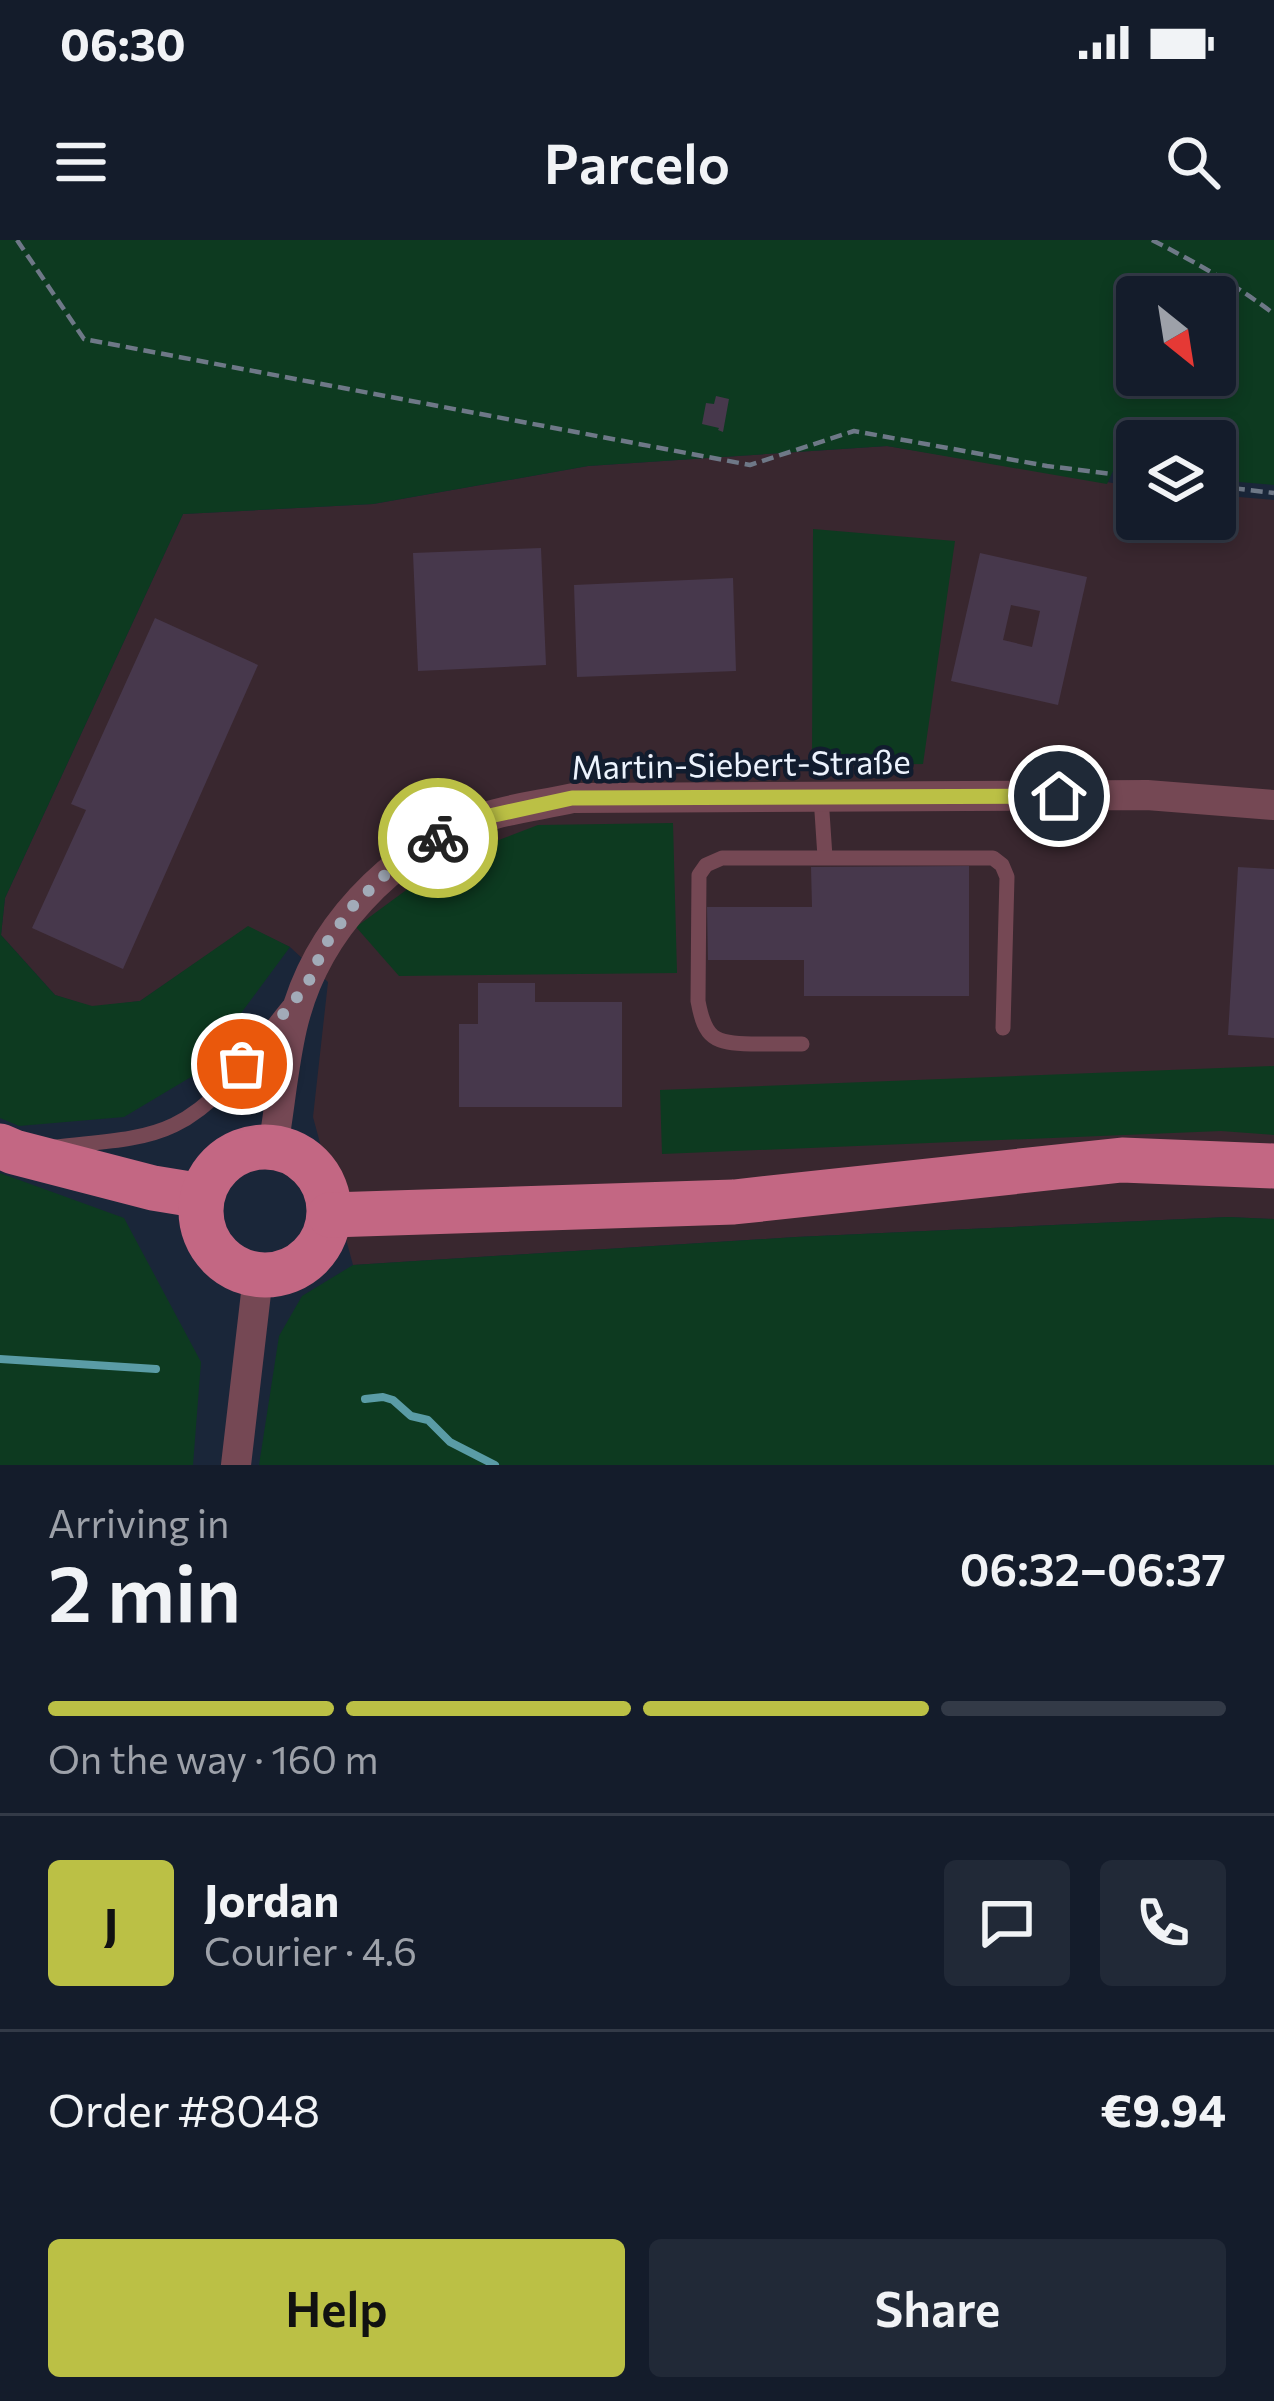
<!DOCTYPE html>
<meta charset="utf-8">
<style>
body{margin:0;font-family:Commissioner,sans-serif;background:#212937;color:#f1f3f6;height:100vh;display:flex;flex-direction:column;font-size:45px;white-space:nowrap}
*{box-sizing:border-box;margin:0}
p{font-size:39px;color:#9da1a9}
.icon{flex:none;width:66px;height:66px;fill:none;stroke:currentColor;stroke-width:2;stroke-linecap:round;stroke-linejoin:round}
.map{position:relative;height:1225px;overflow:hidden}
.side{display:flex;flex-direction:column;background:#141c2b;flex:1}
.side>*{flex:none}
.needle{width:78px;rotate:150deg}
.controls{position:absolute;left:1116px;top:36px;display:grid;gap:24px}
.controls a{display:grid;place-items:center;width:120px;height:120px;border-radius:12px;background:#141c2b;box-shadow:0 6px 18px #0003,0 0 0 3px #333a47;font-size:60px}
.pin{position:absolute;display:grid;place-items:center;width:102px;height:102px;color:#fff;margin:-51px;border:6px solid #fff;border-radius:50%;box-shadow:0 3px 12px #0007}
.courier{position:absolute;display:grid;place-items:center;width:120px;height:120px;margin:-60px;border:9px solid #bbc045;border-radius:50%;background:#fff;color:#222;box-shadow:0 3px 15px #0007}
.headline em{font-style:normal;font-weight:600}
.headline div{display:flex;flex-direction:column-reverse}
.headline{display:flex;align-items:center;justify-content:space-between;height:204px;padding:0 48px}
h1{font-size:78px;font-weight:600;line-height:90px}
.bar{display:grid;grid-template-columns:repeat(4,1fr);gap:18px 12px;align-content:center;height:144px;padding:0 48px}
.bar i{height:15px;border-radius:9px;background:#333a47}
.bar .selected{background:#bbc045}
.bar p{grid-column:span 4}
.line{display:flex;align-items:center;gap:30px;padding:0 48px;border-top:3px solid #333a47}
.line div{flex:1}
.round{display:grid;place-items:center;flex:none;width:126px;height:126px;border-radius:12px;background:#212937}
.primary-button{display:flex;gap:24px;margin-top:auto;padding:24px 48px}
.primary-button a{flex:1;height:138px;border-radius:12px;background:#bbc045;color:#111;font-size:48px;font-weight:600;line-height:138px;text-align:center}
.primary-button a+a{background:#212937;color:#f1f3f6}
.status{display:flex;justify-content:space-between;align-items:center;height:84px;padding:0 60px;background:#141c2b;direction:ltr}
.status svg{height:33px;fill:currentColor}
header{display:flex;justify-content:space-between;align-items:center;height:156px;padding:0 48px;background:#141c2b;font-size:54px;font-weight:600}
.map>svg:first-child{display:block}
.industrial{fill:#39272f}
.green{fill:#0d3a20;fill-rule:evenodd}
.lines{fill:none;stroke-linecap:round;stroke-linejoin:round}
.stream{stroke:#5a9ca6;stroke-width:8}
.building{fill:#47384c;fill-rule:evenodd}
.path{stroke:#6e7887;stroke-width:4.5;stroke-dasharray:12 6;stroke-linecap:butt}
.service{stroke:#754854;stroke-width:15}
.minor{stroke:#754854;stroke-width:30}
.primary{stroke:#c36783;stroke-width:45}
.done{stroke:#a2abb8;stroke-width:12;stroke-dasharray:0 21.6}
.route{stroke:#bbc045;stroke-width:15}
.labels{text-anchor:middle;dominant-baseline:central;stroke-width:9;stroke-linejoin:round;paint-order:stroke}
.street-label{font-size:33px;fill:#ecf3fd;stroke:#111c2e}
</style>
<div class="status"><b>06:30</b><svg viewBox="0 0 49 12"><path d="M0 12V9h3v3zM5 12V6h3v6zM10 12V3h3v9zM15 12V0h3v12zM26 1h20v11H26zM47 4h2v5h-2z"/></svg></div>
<header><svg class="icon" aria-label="menu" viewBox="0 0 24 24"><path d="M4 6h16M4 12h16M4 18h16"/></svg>Parcelo<svg class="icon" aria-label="search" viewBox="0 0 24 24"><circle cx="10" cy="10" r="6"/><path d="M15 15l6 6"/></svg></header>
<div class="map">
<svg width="1274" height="1225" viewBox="0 0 1274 1225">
<rect width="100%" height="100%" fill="#1a2639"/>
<polygon class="industrial" points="887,206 1137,247 1137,279 1215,279 1215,255 1274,260 1274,979 1228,977 796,997 353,1025 313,877 328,742 290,707 248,687 140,761 92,767 55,755 1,695 5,658 183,274 373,264 588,226"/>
<g class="green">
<path d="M0 0H1274V245L1215 240V201H1137V232L1114 229 1107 244 887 206 588 226 373 264 183 274 5 658 1 695 55 755 92 766 140 761 248 686 290 707 196 834 124 877 19 886 0 878ZM1137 57H1215V135H1137Z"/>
<polygon points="813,289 955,301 923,524 812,526"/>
<polygon points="673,583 677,733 399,736 356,687 447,620 538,585"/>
<polygon points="1274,826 1274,895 1221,891 662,914 660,850"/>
<polygon points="0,933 124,978 201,1122 193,1225 0,1225"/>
<polygon points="1228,977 1274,979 1274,1225 259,1225 279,1096 302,1056 353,1025 796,997"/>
</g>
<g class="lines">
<g class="stream">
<polyline points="0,1119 156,1129"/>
<polyline points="365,1159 383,1157 393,1160 411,1176 428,1180 450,1202 495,1225"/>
</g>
</g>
<g class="building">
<polygon points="716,156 729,159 723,192 718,190 719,188 702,184 706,163 714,164"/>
<polygon points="541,308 546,425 418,431 413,313"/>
<path d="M980 313 1087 337 1058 465 951 441ZM1011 365 1040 371 1032 407 1003 400Z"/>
<polygon points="733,338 736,431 577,437 574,345"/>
<polygon points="155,378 258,425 123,729 32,688 86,570 71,564"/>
<polygon points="969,626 969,756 804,756 804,720 708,720 707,667 812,667 811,627"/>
<polygon points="1238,627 1274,629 1274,798 1228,795"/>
<polygon points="478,743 535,743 535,762 622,762 622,867 459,867 459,784 478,784"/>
</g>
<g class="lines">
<g class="path">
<polyline points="17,0 84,99 750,225 854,191 1047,226 1137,237"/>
<path d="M1152 0C1195 22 1236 45 1274 74"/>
<polyline points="1215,246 1274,253"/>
</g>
<g class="service">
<polyline points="821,557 825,617"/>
<path d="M802 804C785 804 768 804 751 804 714 803 705 799 698 761L699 635 706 625 722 618H993L1002 625 1007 637 1003 788"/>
<path d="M56 907C94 902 139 902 174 885 224 861 255 807 289 766"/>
</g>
<g class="minor">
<path d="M273 907C280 867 283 827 292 788 314 691 390 612 482 578 511 568 543 565 573 558L1147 555 1274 565"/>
<polyline points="236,1225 258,1036"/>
</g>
<g class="primary">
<polyline points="0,906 14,912 153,948 202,956"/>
<circle cx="265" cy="971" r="64"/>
<polyline points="330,975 734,962 1122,920 1274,926"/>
</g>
</g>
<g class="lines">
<polyline class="done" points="242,824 307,745 325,705 353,666 387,633 438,598"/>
<polyline class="route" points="438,598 485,577 572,558 1059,556"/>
</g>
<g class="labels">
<g class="street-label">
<text transform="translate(741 523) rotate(-1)">Martin-Siebert-Straße</text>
</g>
</g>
</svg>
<div class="controls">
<a><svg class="needle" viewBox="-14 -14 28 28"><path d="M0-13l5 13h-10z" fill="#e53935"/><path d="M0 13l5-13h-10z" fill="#9da1a9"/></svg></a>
<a><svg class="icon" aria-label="layers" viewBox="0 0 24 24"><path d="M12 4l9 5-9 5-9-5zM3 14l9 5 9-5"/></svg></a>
</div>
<div class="pin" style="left:242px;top:824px;background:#ea580c"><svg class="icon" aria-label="bag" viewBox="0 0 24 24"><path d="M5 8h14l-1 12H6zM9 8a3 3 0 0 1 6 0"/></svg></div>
<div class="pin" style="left:1059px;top:556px;background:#1f2937"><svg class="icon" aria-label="home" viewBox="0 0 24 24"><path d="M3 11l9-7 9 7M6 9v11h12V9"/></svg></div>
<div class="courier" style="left:438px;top:598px"><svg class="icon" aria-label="bike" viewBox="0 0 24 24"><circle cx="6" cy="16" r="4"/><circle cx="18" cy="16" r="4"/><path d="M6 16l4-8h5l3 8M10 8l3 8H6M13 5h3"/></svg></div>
</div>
<section class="side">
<div class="headline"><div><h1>2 min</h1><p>Arriving in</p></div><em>06:32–06:37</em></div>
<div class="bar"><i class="selected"></i><i class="selected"></i><i class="selected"></i><i></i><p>On the way · 160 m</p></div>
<div class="line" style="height:216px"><b class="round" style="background:#bbc045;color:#111">J</b><div><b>Jordan</b><p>Courier · 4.6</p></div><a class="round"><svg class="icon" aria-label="chat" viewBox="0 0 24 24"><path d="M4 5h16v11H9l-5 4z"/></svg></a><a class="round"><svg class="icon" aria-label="phone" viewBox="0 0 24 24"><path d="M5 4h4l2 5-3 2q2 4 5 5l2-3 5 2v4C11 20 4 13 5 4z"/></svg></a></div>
<div class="line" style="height:156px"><div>Order #8048</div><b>€9.94</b></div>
<div class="primary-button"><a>Help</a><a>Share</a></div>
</section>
